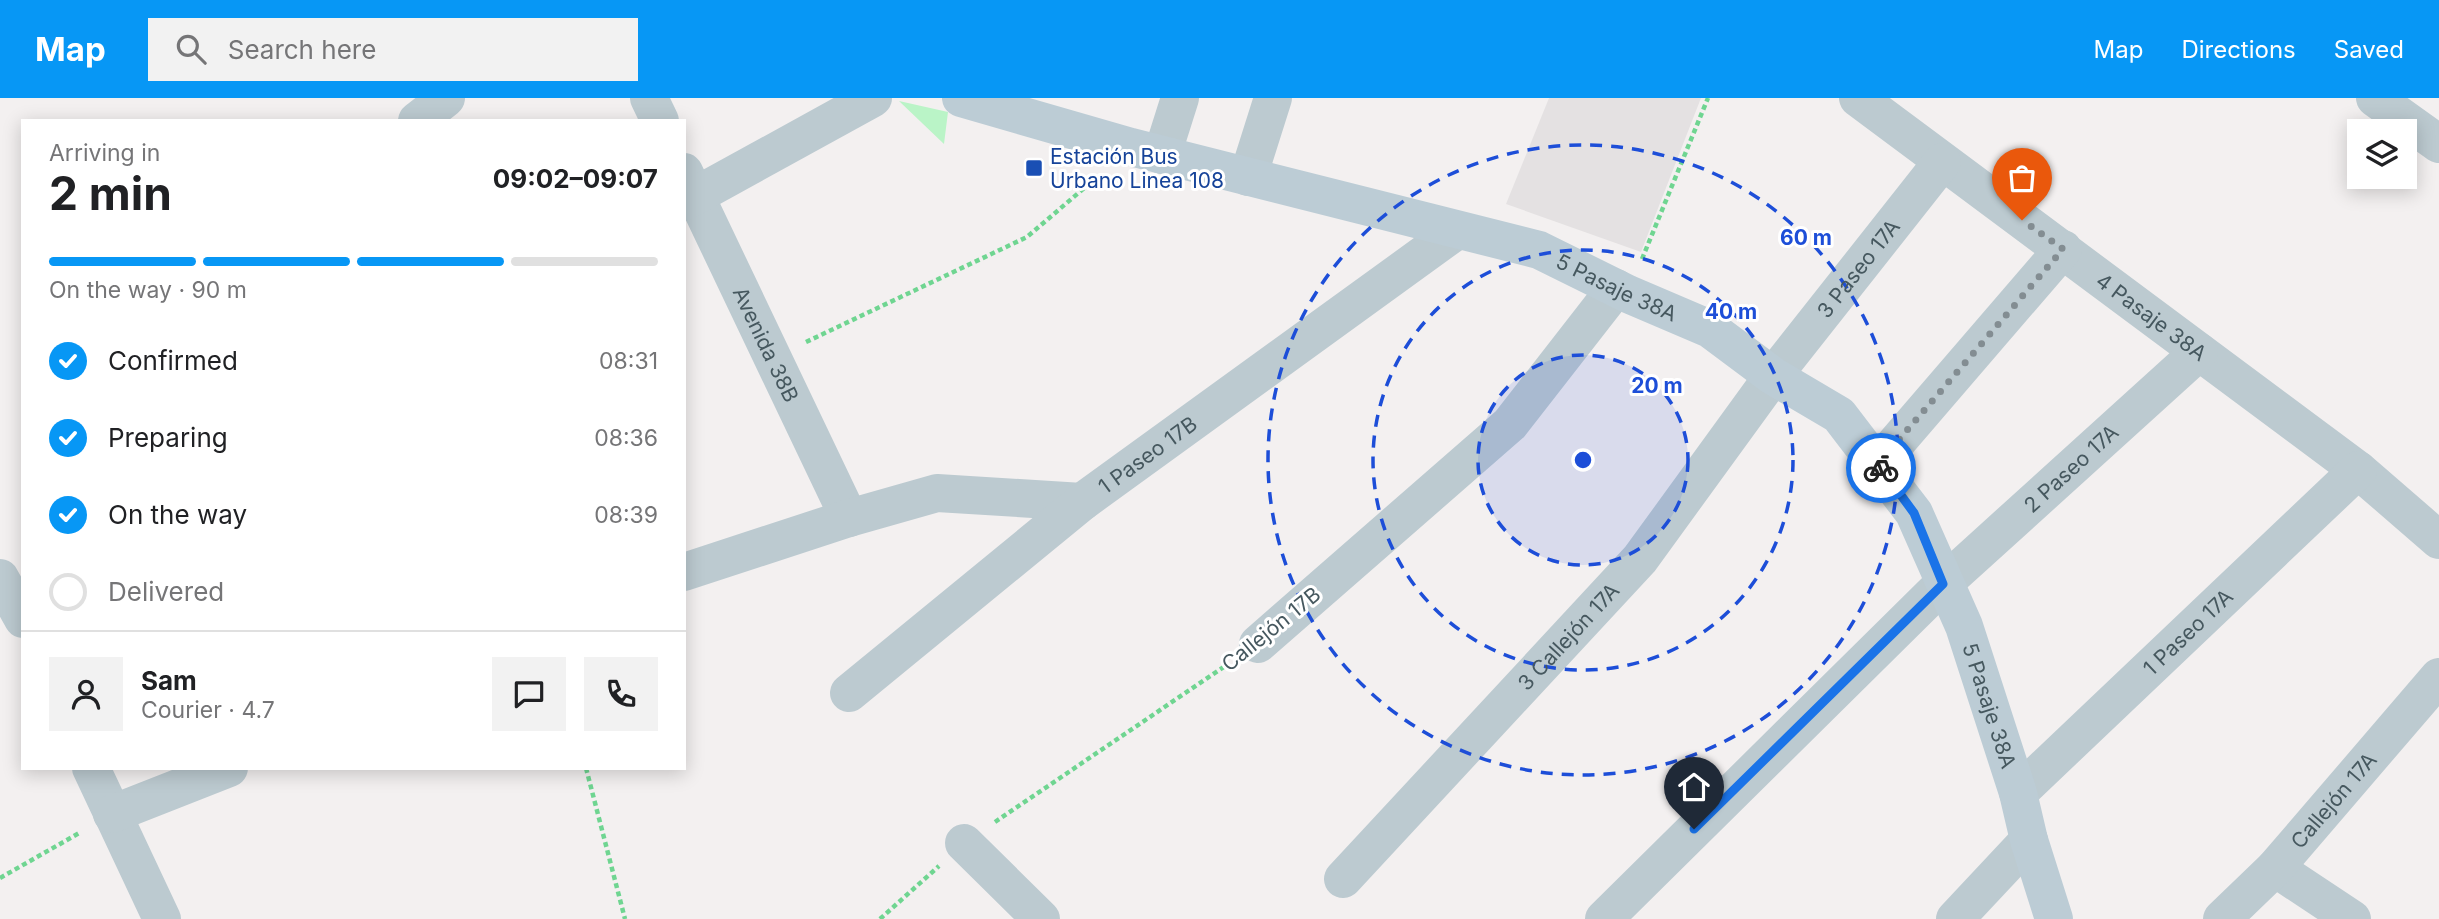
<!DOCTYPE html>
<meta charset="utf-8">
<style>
body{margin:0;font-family:Inter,sans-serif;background:#f2f2f2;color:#202124;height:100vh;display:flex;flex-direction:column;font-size:26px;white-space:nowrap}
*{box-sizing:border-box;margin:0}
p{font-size:23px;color:#757577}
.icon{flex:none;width:38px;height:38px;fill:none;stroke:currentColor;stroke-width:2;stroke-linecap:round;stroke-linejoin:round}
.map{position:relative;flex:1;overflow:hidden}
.drawer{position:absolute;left:21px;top:21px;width:665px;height:651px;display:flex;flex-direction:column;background:#fff;border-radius:0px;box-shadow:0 4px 18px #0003}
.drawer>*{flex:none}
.controls{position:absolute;left:2347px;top:21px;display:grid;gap:14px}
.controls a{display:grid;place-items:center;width:70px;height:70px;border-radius:0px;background:#fff;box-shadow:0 4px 18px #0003;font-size:35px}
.pin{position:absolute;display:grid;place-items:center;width:60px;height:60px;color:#fff;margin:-72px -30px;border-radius:50% 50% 50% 0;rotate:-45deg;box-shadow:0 0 7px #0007}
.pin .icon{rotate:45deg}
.courier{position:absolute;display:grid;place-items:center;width:70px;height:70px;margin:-35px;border:5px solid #1a73e8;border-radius:50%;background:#fff;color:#222;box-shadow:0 2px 9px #0007}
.summary em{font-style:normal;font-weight:700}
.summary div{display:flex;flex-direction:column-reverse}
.summary{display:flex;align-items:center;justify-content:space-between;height:119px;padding:0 28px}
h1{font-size:46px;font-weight:700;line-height:52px}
.bar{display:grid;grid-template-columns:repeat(4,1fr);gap:10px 7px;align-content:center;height:84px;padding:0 28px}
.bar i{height:9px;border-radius:5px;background:#e0e0e0}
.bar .selected{background:#0797f5}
.bar p{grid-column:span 4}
.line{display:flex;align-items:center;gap:18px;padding:0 28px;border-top:2px solid #e0e0e0}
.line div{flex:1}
.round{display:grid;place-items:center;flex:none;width:74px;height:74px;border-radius:0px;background:#f2f2f2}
ol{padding:0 28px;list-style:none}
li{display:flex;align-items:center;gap:21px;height:77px}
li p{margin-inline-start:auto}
li .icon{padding:7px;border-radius:50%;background:#0797f5;color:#fff;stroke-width:4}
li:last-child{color:#757577}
li i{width:38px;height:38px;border:4px solid #e0e0e0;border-radius:50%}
header{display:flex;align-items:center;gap:42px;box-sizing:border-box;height:98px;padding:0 35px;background:#0797f5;color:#fff}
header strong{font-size:33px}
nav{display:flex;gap:38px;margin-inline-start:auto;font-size:24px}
.search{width:490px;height:63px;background:#f2f2f2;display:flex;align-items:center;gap:18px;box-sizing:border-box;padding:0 24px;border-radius:0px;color:#757577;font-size:26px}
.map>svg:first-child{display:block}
.education{fill:#e4e1e2}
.green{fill:#baf4c7}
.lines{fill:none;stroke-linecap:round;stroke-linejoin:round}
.path{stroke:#6fd591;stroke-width:4.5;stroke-dasharray:5 3.5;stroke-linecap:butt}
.street{stroke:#bccad0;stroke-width:38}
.secondary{stroke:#bcccd5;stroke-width:38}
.done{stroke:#838d92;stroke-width:7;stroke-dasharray:0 12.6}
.route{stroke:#1a73e8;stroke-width:9}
.ring{fill:none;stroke:#1d4ed8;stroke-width:3.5;stroke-dasharray:12 9}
.transit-dot{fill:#1a4fb4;stroke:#fff;stroke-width:2.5}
.labels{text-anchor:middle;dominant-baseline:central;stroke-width:6;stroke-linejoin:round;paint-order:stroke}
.transit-label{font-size:21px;fill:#164399;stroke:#fff;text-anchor:start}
.street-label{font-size:21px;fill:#46585f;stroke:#fff}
.centre{fill:#1d4ed8;stroke:#fff;stroke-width:3.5}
.ring-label{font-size:21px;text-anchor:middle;font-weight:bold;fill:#1d4ed8;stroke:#fff;stroke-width:6;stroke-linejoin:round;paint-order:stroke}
</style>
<header>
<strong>Map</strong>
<div class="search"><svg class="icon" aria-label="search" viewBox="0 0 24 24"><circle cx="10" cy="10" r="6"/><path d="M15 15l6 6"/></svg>Search here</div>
<nav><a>Map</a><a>Directions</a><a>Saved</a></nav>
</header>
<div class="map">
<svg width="2439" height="821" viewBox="0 0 2439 821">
<rect width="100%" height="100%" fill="#f3f0f0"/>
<polygon class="education" points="1549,0 1701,0 1641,154 1506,106"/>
<polygon class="green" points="899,3 948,14 944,46"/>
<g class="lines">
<g class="path">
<polyline points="1642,161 1708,0"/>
<polyline points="806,244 1027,139 1097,79"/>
<polyline points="586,670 625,821"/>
<polyline points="995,724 1228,566"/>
<polyline points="0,780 81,734"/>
<polyline points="880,821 939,768"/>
</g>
<g class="street">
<polyline points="649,0 660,23"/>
<path id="s1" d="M1858 0 2358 372 2439 442"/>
<polyline points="2375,0 2439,46"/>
<polyline points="417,23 446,0"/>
<polyline points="1162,57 1180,0"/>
<path id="s2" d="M684 74 849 420"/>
<polyline points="1248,79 1273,0"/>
<polyline points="684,104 873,0"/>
<polyline points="1878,366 2063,151"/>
<polyline points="684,474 849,420 937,395 1082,404"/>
<polyline points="0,480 23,521"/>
<polyline points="1258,546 1510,326 1616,190"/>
<path id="s3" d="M849 595 1082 404 1456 133"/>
<polyline points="91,670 162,821"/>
<path id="s4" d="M2018 695 2358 372"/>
<polyline points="112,716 229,670"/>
<polyline points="964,745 1041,821"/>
<polyline points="2275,770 2352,821"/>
<path id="s5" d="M1343 781 1640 461 1773 278 1942 64"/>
<path id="s6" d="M1604 821 1943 486 2199 254"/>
<polyline points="1955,821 2029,742"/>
<path id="s7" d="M2222 821 2275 770 2439 579"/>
</g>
<path class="secondary" id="s8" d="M961 0 1131 49 1539 152 1628 196 1710 231 1773 278 1839 317 1914 415 1964 528 2018 695 2029 742 2054 821"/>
</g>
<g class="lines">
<polyline class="done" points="1881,370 1878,366 2063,151 2022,122"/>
<polyline class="route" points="1694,731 1943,486 1914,415 1881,370"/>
</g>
<circle cx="1583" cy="362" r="105" fill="#1d4ed8" fill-opacity=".12"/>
<g class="ring">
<circle cx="1583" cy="362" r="105"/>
<circle cx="1583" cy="362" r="210"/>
<circle cx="1583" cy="362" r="315"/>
</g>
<rect class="transit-dot" x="1025" y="61" width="18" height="18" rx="3.5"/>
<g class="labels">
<g class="transit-label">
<text x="1050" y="58">Estación Bus<tspan x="1050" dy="24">Urbano Linea 108</tspan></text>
</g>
<g class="street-label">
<text stroke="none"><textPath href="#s5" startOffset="800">3 Paseo 17A</textPath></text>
<text stroke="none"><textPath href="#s8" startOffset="684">5 Pasaje 38A</textPath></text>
<text stroke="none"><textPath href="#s1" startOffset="366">4 Pasaje 38A</textPath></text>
<text stroke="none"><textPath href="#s2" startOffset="191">Avenida 38B</textPath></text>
<text stroke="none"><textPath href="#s3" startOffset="382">1 Paseo 17B</textPath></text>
<text stroke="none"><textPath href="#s6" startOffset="649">2 Paseo 17A</textPath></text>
<text transform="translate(1271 531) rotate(-39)">Callejón 17B</text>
<text stroke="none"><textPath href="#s4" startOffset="234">1 Paseo 17A</textPath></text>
<text stroke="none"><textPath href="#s5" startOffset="331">3 Callejón 17A</textPath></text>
<text stroke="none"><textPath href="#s8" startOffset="1272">5 Pasaje 38A</textPath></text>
<text stroke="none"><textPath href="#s7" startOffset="163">Callejón 17A</textPath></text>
</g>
</g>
<circle cx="1583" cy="362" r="10" class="centre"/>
<g class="ring-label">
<text x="1806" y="147">60 m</text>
<text x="1731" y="221">40 m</text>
<text x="1657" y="295">20 m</text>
</g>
</svg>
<div class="controls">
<a><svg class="icon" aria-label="layers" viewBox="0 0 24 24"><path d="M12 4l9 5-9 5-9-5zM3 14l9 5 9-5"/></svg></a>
</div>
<div class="pin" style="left:2022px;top:122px;background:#ea580c"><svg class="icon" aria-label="bag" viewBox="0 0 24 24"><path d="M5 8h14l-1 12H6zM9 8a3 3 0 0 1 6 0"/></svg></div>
<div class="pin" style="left:1694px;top:731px;background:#1f2937"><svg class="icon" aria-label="home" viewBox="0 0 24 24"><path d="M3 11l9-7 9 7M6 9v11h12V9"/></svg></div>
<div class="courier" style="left:1881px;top:370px"><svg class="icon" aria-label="bike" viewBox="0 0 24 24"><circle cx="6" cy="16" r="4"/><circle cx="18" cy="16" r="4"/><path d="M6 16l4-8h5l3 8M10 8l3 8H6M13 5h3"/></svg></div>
<section class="drawer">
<div class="summary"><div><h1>2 min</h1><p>Arriving in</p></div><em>09:02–09:07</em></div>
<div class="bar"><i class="selected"></i><i class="selected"></i><i class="selected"></i><i></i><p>On the way · 90 m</p></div>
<ol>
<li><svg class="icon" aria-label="check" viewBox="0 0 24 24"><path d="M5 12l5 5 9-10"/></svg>Confirmed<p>08:31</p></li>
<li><svg class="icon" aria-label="check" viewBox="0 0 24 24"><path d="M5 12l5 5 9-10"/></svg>Preparing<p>08:36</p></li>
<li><svg class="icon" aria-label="check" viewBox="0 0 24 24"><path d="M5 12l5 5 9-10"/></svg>On the way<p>08:39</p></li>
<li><i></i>Delivered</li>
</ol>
<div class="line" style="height:126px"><a class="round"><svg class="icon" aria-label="person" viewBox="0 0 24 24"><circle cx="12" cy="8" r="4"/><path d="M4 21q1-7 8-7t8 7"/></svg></a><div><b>Sam</b><p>Courier · 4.7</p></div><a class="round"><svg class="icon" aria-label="chat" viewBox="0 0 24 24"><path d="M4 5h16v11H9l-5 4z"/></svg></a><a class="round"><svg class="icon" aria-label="phone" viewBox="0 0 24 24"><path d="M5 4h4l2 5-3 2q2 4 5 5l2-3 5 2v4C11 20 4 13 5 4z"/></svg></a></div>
</section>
</div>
